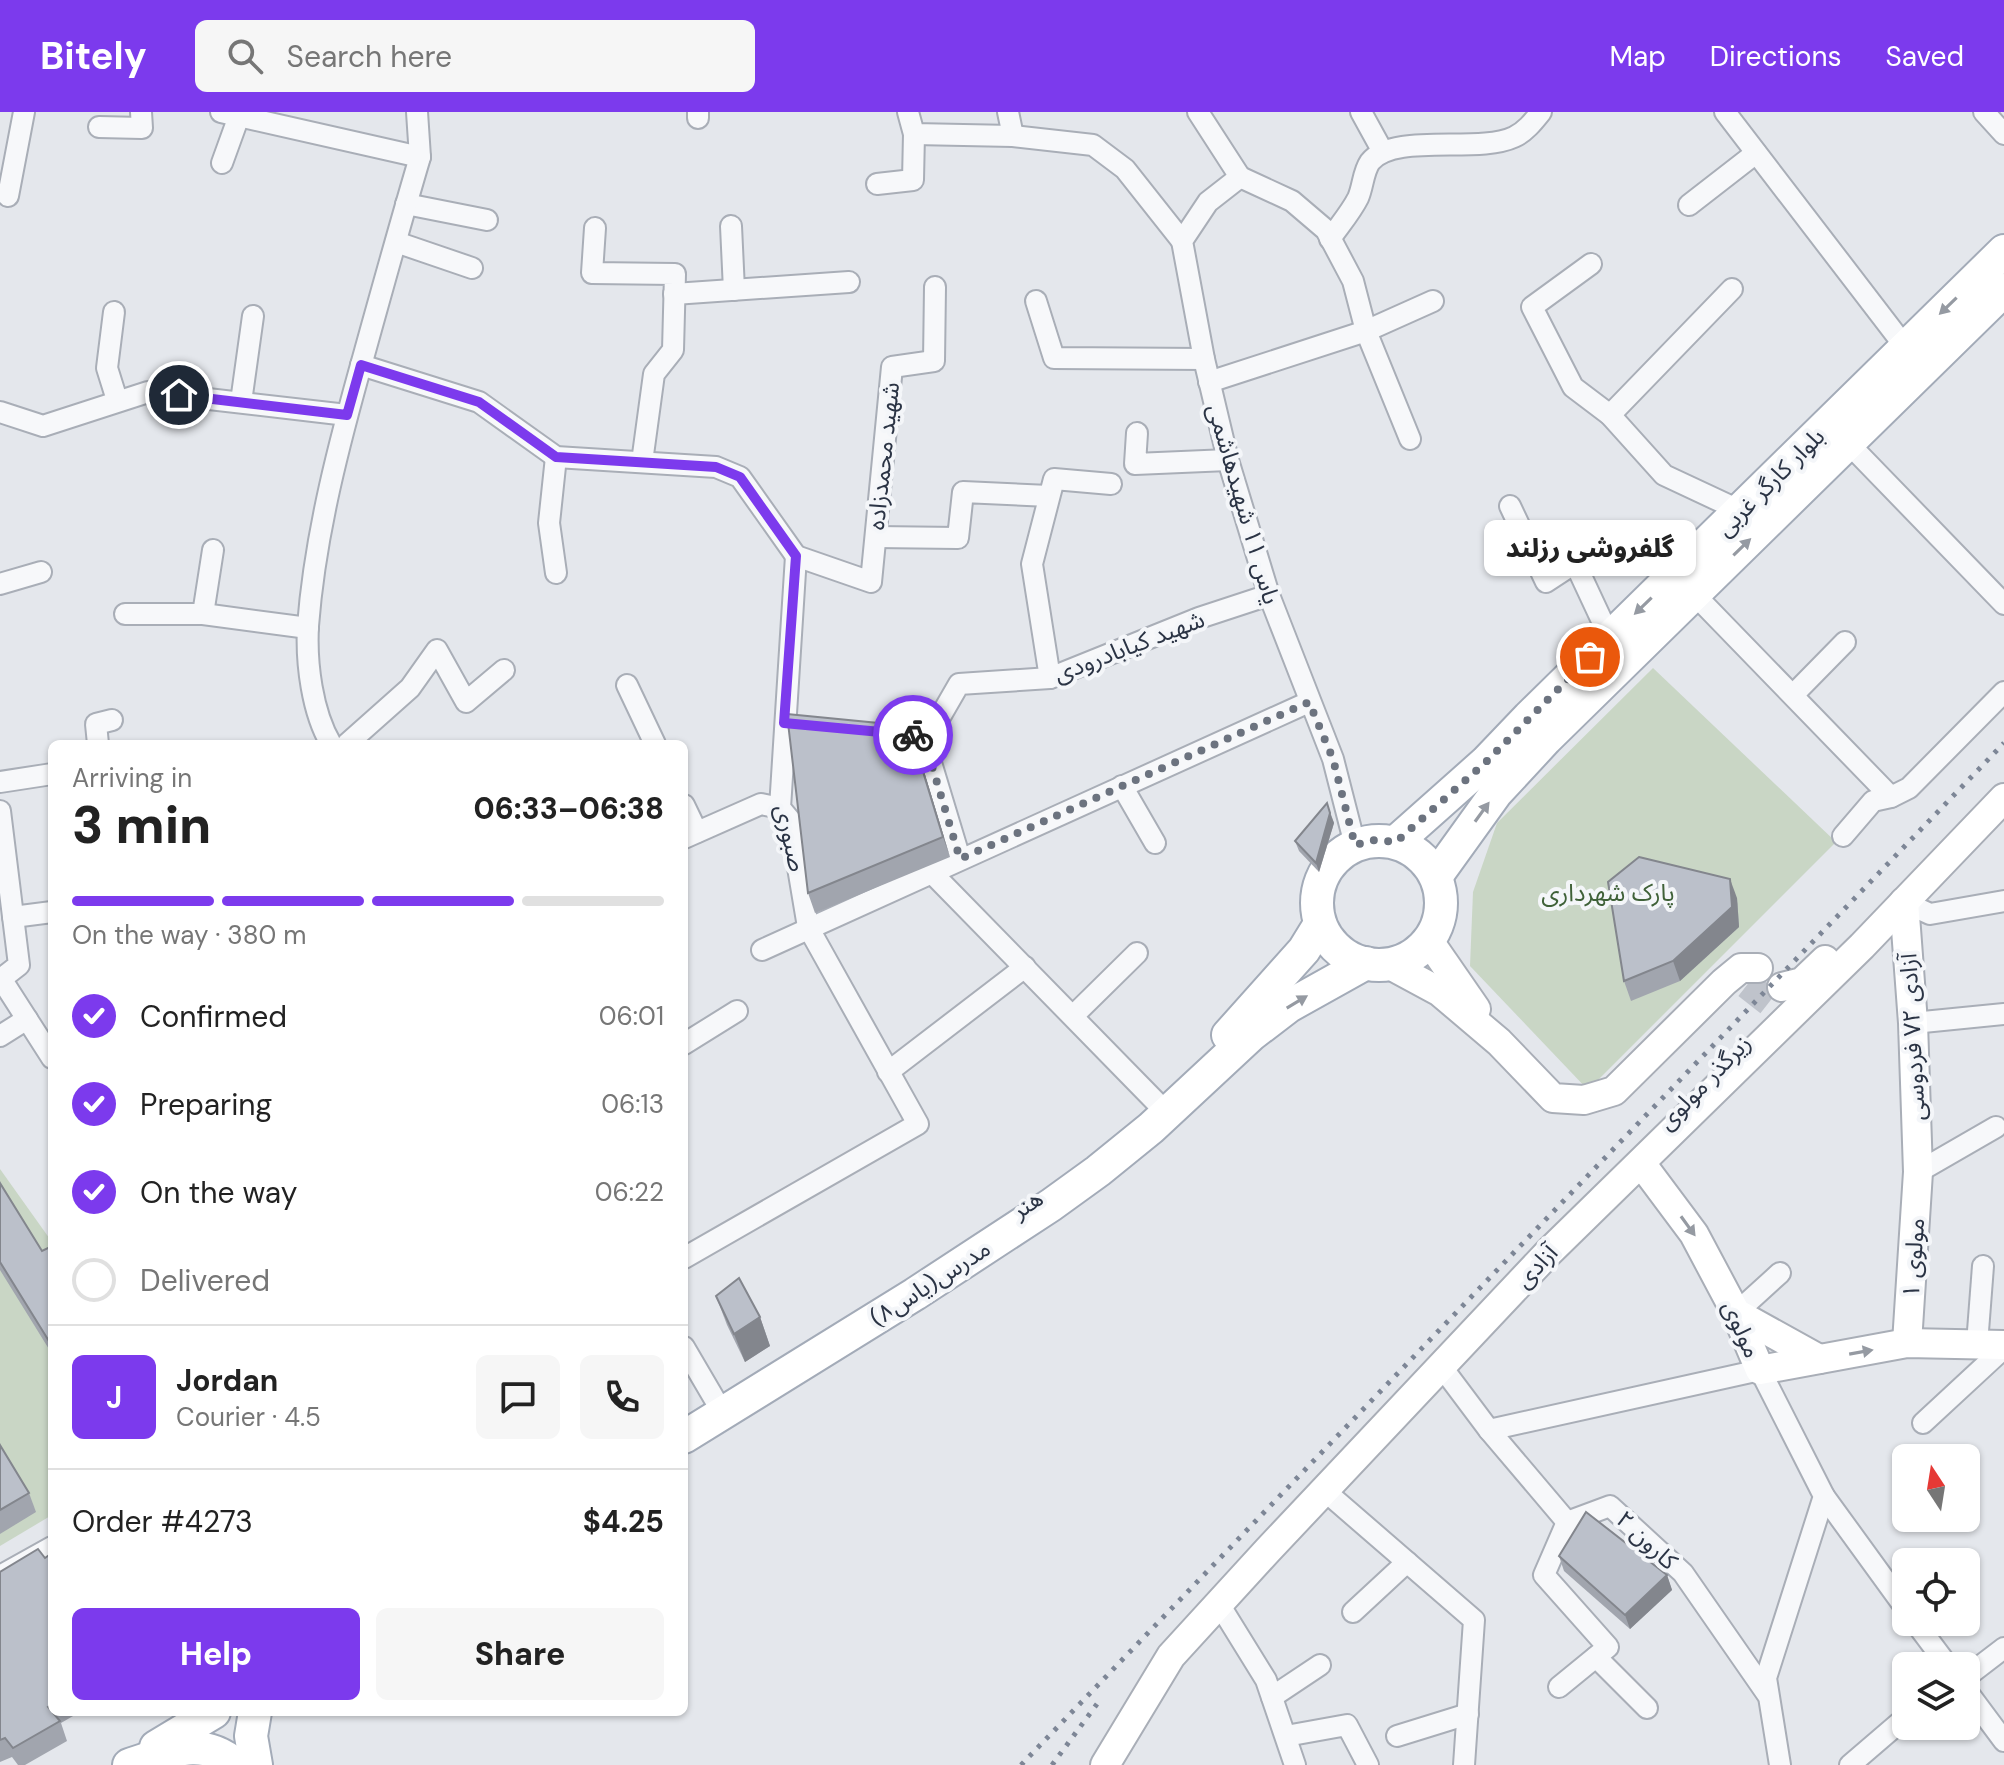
<!DOCTYPE html>
<meta charset="utf-8">
<style>
body{margin:0;font-family:"DM Sans","Noto Sans Arabic",sans-serif;background:#f6f6f6;color:#222;height:100vh;display:flex;flex-direction:column;font-size:30px;white-space:nowrap}
*{box-sizing:border-box;margin:0}
p{font-size:26px;color:#767676}
.icon{flex:none;width:44px;height:44px;fill:none;stroke:currentColor;stroke-width:2;stroke-linecap:round;stroke-linejoin:round}
.map{position:relative;flex:1;overflow:hidden}
.drawer{position:absolute;left:48px;top:628px;width:640px;height:976px;display:flex;flex-direction:column;background:#fff;border-radius:12px;box-shadow:0 2px 6px #0004}
.drawer>*{flex:none}
.needle{width:52px;rotate:348deg}
.fabs{position:absolute;left:1892px;top:1332px;display:grid;gap:16px}
.fabs a{display:grid;place-items:center;width:88px;height:88px;border-radius:12px;background:#fff;box-shadow:0 2px 6px #0004;font-size:40px}
.pin{position:absolute;display:grid;place-items:center;width:68px;height:68px;color:#fff;margin:-34px;border:4px solid #fff;border-radius:50%;box-shadow:0 2px 8px #0007}
.courier{position:absolute;display:grid;place-items:center;width:80px;height:80px;margin:-40px;border:6px solid #7c3aed;border-radius:50%;background:#fff;color:#222;box-shadow:0 2px 10px #0007}
.bubble{position:absolute;height:56px;border-radius:12px;background:#fff;box-shadow:0 2px 6px #0004;font-size:26px;font-weight:800;line-height:56px;text-align:center}
.head em{font-style:normal;font-weight:800}
.head div{display:flex;flex-direction:column-reverse}
.head{display:flex;align-items:center;justify-content:space-between;height:136px;padding:0 24px}
h1{font-size:52px;font-weight:800;line-height:60px}
.bar{display:grid;grid-template-columns:repeat(4,1fr);gap:12px 8px;align-content:center;height:96px;padding:0 24px}
.bar i{height:10px;border-radius:6px;background:#e0e0e0}
.bar .active{background:#7c3aed}
.bar p{grid-column:span 4}
.line{display:flex;align-items:center;gap:20px;padding:0 24px;border-top:2px solid #e0e0e0}
.line div{flex:1}
.round{display:grid;place-items:center;flex:none;width:84px;height:84px;border-radius:12px;background:#f6f6f6}
ol{padding:0 24px;list-style:none}
li{display:flex;align-items:center;gap:24px;height:88px}
li p{margin-inline-start:auto}
li .icon{padding:8px;border-radius:50%;background:#7c3aed;color:#fff;stroke-width:4}
li:last-child{color:#767676}
li i{width:44px;height:44px;border:4px solid #e0e0e0;border-radius:50%}
.primary-button{display:flex;gap:16px;margin-top:auto;padding:16px 24px}
.primary-button a{flex:1;height:92px;border-radius:12px;background:#7c3aed;color:#fff;font-size:32px;font-weight:800;line-height:92px;text-align:center}
.primary-button a+a{background:#f6f6f6;color:#222}
header{display:flex;align-items:center;gap:48px;box-sizing:border-box;height:112px;padding:0 40px;background:#7c3aed;color:#fff}
header strong{font-size:38px}
nav{display:flex;gap:44px;margin-inline-start:auto;font-size:28px}
.search{width:560px;height:72px;background:#f6f6f6;display:flex;align-items:center;gap:20px;box-sizing:border-box;padding:0 28px;border-radius:12px;color:#767676;font-size:30px}
.map>svg:first-child{display:block}
.park{fill:#c9d6c5}
.lines{fill:none;stroke-linecap:round;stroke-linejoin:round}
.secondary-tunnel{stroke:#bfc3cb;stroke-width:28;stroke-dasharray:28 14;stroke-linecap:butt}
.street-casing{stroke:#a9aeb7;stroke-width:24}
.secondary-casing{stroke:#a9aeb7;stroke-width:32}
.primary-casing{stroke:#a3abb8;stroke-width:36}
.street{stroke:#f7f8fa;stroke-width:20}
.secondary{stroke:#fff;stroke-width:28}
.primary{stroke:#fff;stroke-width:32}
.rail{stroke:#7d8696;stroke-width:5;stroke-dasharray:4 8;stroke-linecap:butt}
.wall{fill:#a1a5ae}
.shaded-wall{fill:#83868d}
.building{fill:#bbc0ca;stroke:#83868d;stroke-width:2}
.oneway{fill:#959aa2}
.done{stroke:#6c737f;stroke-width:8;stroke-dasharray:0 14.4}
.route{stroke:#7c3aed;stroke-width:10}
.labels{text-anchor:middle;dominant-baseline:central;stroke-width:8;stroke-linejoin:round;paint-order:stroke}
.street-label{font-size:24px;fill:#2b3445;stroke:#f4f6f9}
.park-label{font-size:24px;fill:#3f6138;stroke:#f4f6f9}
</style>
<header>
<strong>Bitely</strong>
<div class="search"><svg class="icon" aria-label="search" viewBox="0 0 24 24"><circle cx="10" cy="10" r="6"/><path d="M15 15l6 6"/></svg>Search here</div>
<nav><a>Map</a><a>Directions</a><a>Saved</a></nav>
</header>
<div class="map">
<svg width="2004" height="1653" viewBox="0 0 2004 1653">
<rect width="100%" height="100%" fill="#e4e7ec"/>
<g class="park">
<polygon points="1653,556 1836,730 1588,978 1470,854 1473,780 1497,711"/>
<polygon points="0,1057 52,1130 52,1403 0,1434"/>
</g>
<g class="lines">
<polyline class="secondary-tunnel" points="1747,873 1770,891"/>
<defs>
<g id="street">
<polyline points="221,0 420,45"/>
<polyline points="698,0 698,6"/>
<polyline points="908,0 914,22 1013,24 1093,33 1125,57 1182,129"/>
<polyline points="1008,0 1013,24"/>
<polyline points="1198,0 1240,65"/>
<polyline points="1361,0 1383,40"/>
<polyline points="1725,0 1906,236"/>
<polyline points="1984,0 2004,22"/>
<polyline points="99,15 142,16 141,0"/>
<polyline points="222,51 239,4"/>
<polyline points="1240,65 1208,90 1182,129 1204,247 1228,348 1269,483 1333,647 1355,733"/>
<polyline points="1240,65 1292,89 1326,118 1353,169 1366,219 1410,327"/>
<polyline points="877,72 913,68 914,22"/>
<polyline points="8,84 24,0"/>
<polyline points="406,92 487,108"/>
<polyline points="1689,93 1756,41"/>
<polyline points="731,114 734,178"/>
<polyline points="595,116 592,161 675,162 673,238 654,262 642,350"/>
<path d="M1330 127C1339 114 1351 100 1358 86 1363 75 1363 60 1370 50 1394 20 1478 42 1514 25 1525 20 1533 10 1541 0"/>
<polyline points="396,130 472,156"/>
<polyline points="1591,152 1532,195 1573,275 1610,303 1664,363 1741,399"/>
<polyline points="674,182 849,170"/>
<polyline points="1036,189 1054,246 1204,247"/>
<polyline points="114,200 107,256 117,288"/>
<polyline points="361,253 479,290 556,345 716,355 740,365 796,444"/>
<polyline points="1209,270 1366,219 1433,189"/>
<polyline points="241,290 253,204"/>
<polyline points="0,300 43,314 148,280 347,303"/>
<polyline points="1610,303 1732,177"/>
<polyline points="1137,321 1135,352 1228,348"/>
<polyline points="1848,331 2004,492"/>
<polyline points="1510,394 1546,470 1575,451 1610,526"/>
<polyline points="876,425 958,426 963,380 1049,384"/>
<polyline points="796,444 871,470 892,255 934,249 935,175"/>
<polyline points="556,461 549,411 556,345"/>
<polyline points="0,472 41,460"/>
<polyline points="1694,482 1891,685"/>
<polyline points="125,502 203,502 308,516"/>
<polyline points="203,502 213,438"/>
<polyline points="1050,566 1032,452 1054,367 1111,372"/>
<polyline points="627,573 655,632"/>
<polyline points="1793,583 1845,530"/>
<polyline points="919,624 923,624 960,747"/>
<polyline points="925,631 959,572 1050,566 1199,506 1269,483"/>
<polyline points="98,632 96,612 112,608"/>
<path d="M331 632C312 600 306 551 308 514 315 421 340 328 365 239 383 174 401 109 420 45L417 0"/>
<polyline points="347,632 410,576 437,538 466,590 504,558"/>
<polyline points="0,670 52,662"/>
<polyline points="1122,674 1155,731"/>
<polyline points="684,693 697,720"/>
<polyline points="0,699 19,853 1,867"/>
<polyline points="1843,724 1873,689 1891,685 1909,676 2004,580"/>
<polyline points="684,726 761,692 780,696"/>
<polyline points="931,760 1158,992"/>
<polyline points="1904,790 1930,802 2004,789"/>
<polyline points="13,805 52,800"/>
<polyline points="762,838 1309,590"/>
<polyline points="0,865 52,946"/>
<polyline points="1073,904 1137,841"/>
<polyline points="1913,911 2004,902"/>
<polyline points="0,924 27,907"/>
<polyline points="684,932 737,899"/>
<polyline points="888,960 1025,855"/>
<polyline points="1918,1060 1996,1015"/>
<polyline points="684,1146 918,1012 808,815 790,708 780,696 796,444"/>
<polyline points="1736,1201 1780,1161"/>
<polyline points="1977,1232 1983,1154"/>
<polyline points="684,1235 718,1293"/>
<polyline points="1441,1254 1489,1318 1567,1410 1610,1394 1683,1461 1767,1582"/>
<polyline points="1923,1311 2004,1236"/>
<polyline points="1489,1318 1760,1258 1824,1384 1766,1566 1780,1653"/>
<polyline points="1325,1379 1474,1508 1464,1653"/>
<polyline points="1824,1384 1906,1497"/>
<polyline points="0,1464 52,1435"/>
<polyline points="1219,1492 1266,1568 1295,1653"/>
<polyline points="1353,1500 1407,1450"/>
<polyline points="1915,1510 1948,1554"/>
<polyline points="1596,1545 1647,1596"/>
<polyline points="1966,1565 2004,1536"/>
<polyline points="1559,1575 1608,1535 1544,1463 1567,1410"/>
<polyline points="1966,1578 2004,1629"/>
<polyline points="1272,1585 1320,1553"/>
<polyline points="1286,1624 1347,1613 1368,1653"/>
<polyline points="1397,1624 1468,1602"/>
<polyline points="1850,1653 1899,1611"/>
</g>
<g id="secondary">
<polyline points="1904,790 1913,911 1918,1060 1907,1231"/>
<polyline points="1429,829 1476,897"/>
<polyline points="1390,853 1440,880 1499,930 1553,986 1584,988 1614,979 1724,870 1741,856 1758,856"/>
<polyline points="1782,875 1802,870 1825,848"/>
<polyline points="1641,1051 1694,1122 1736,1201 1760,1258 1907,1231 2004,1233"/>
<polyline points="1736,1201 1819,1247"/>
<polyline points="1105,1653 1171,1544 1268,1438 1549,1140 1862,834 2004,686"/>
</g>
<g id="primary">
<circle cx="1379" cy="791" r="62"/>
<polyline points="1396,730 1486,650 1529,605 2004,139"/>
<polyline points="1437,763 1496,681 1546,627 2004,178"/>
<polyline points="1228,923 1304,838 1320,812"/>
<polyline points="684,1325 915,1182 1051,1093 1098,1059 1151,1016 1251,923 1289,894 1366,851"/>
<polyline points="255,1600 251,1624 256,1653"/>
<polyline points="156,1635 214,1600"/>
<path d="M129 1653C168 1641 201 1622 236 1653"/>
</g>
</defs>
<use href="#street" class="street-casing"/>
<use href="#secondary" class="secondary-casing"/>
<use href="#primary" class="primary-casing"/>
<use href="#street" class="street"/>
<use href="#secondary" class="secondary"/>
<use href="#primary" class="primary"/>
<g class="rail">
<polyline points="1021,1653 2004,631"/>
<polyline points="1052,1653 1097,1592"/>
</g>
</g>
<g class="wall">
<polygon points="916,633 950,745 815,801 808,781"/>
<polygon points="1327,691 1334,711 1319,760 1299,739 1295,729"/>
<polygon points="1737,786 1739,815 1680,869 1631,889 1624,869"/>
<polygon points="0,1071 42,1139 52,1134 52,1242 0,1158"/>
<polygon points="716,1184 760,1205 770,1234 745,1250 727,1213"/>
<polygon points="0,1333 29,1381 36,1400 0,1422"/>
<polygon points="52,1441 52,1600 80,1600 61,1611 67,1629 25,1653 18,1653 12,1645 0,1650 0,1460 45,1446"/>
<polygon points="1559,1444 1667,1463 1672,1478 1630,1517 1564,1459"/>
</g>
<g class="shaded-wall">
<polygon points="909,614 916,633 950,745 943,725"/>
<polygon points="1330,701 1334,711 1319,760 1316,751"/>
<polygon points="1730,767 1737,786 1739,815 1680,869 1673,849"/>
<polygon points="760,1205 770,1234 745,1250 734,1222"/>
<polygon points="1667,1463 1672,1478 1630,1517 1625,1503"/>
</g>
<g class="building">
<polygon points="787,602 909,614 943,725 808,781"/>
<polygon points="1327,691 1330,701 1316,751 1295,729"/>
<polygon points="1639,745 1730,767 1732,795 1673,849 1624,869 1608,770"/>
<polygon points="0,1071 42,1139 52,1134 52,1234 0,1150"/>
<polygon points="739,1166 760,1205 734,1222 716,1184"/>
<polygon points="0,1333 29,1381 0,1398"/>
<polygon points="1586,1400 1667,1463 1625,1503 1559,1444"/>
<polygon points="38,1437 45,1446 52,1441 52,1592 48,1595 60,1609 13,1636 5,1626 0,1628 0,1460"/>
</g>
<defs><path id="oneway-solid" d="M-6-.8H1V-3.2L6.5 0L1 3.2V.8H-6Z" transform="scale(2)"/></defs>
<g class="oneway">
<use href="#oneway-solid" transform="translate(1948 194) rotate(136)"/>
<use href="#oneway-solid" transform="translate(1742 435) rotate(-44)"/>
<use href="#oneway-solid" transform="translate(1643 494) rotate(136)"/>
<use href="#oneway-solid" transform="translate(1482 700) rotate(-54)"/>
<use href="#oneway-solid" transform="translate(1297 890) rotate(-31)"/>
<use href="#oneway-solid" transform="translate(1688 1114) rotate(54)"/>
<use href="#oneway-solid" transform="translate(1861 1240) rotate(-10)"/>
</g>
<g class="lines">
<polyline class="done" points="913,623 923,624 960,747 1309,590 1333,647 1355,733 1375,728 1396,730 1486,650 1590,545"/>
<polyline class="route" points="179,283 347,303 361,253 479,290 556,345 716,355 740,365 796,444 784,611 913,623"/>
</g>
<g class="labels">
<g class="street-label">
<text transform="translate(883 344) rotate(-84)">شهید محمدزاده</text>
<text transform="translate(1770 370) rotate(-45)">بلوار کارگر غربی</text>
<text transform="translate(1244 392) rotate(74)">یاس ۱۱ شهیدهاشمی</text>
<text transform="translate(1129 534) rotate(-21)">شهید کیابادرودی</text>
<text transform="translate(791 726) rotate(77)">صبوری</text>
<text transform="translate(1912 925) rotate(-93)">آزادی ۷۲ فردوسی</text>
<text transform="translate(1704 970) rotate(-46)">زیرگذر مولوی</text>
<text transform="translate(1027 1092) rotate(-34)">هنر</text>
<text transform="translate(1913 1146) rotate(-86)">مولوی ۱</text>
<text transform="translate(1536 1154) rotate(-47)">آزادی</text>
<text transform="translate(930 1171) rotate(-33)">مدرس(یاس۸)</text>
<text transform="translate(1742 1217) rotate(66)">مولوی</text>
<text transform="translate(1647 1428) rotate(43)">کارون ۲</text>
</g>
<g class="park-label">
<text x="1608" y="780">پارک شهرداری</text>
</g>
</g>
</svg>
<div class="fabs">
<a><svg class="needle" viewBox="-14 -14 28 28"><path d="M0-13l5 13h-10z" fill="#e53935"/><path d="M0 13l5-13h-10z" fill="#767676"/></svg></a>
<a><svg class="icon" aria-label="locate" viewBox="0 0 24 24"><circle cx="12" cy="12" r="6"/><path d="M12 2v4M12 18v4M2 12h4M18 12h4"/></svg></a>
<a><svg class="icon" aria-label="layers" viewBox="0 0 24 24"><path d="M12 4l9 5-9 5-9-5zM3 14l9 5 9-5"/></svg></a>
</div>
<div class="pin" style="left:1590px;top:545px;background:#ea580c"><svg class="icon" aria-label="bag" viewBox="0 0 24 24"><path d="M5 8h14l-1 12H6zM9 8a3 3 0 0 1 6 0"/></svg></div>
<div class="pin" style="left:179px;top:283px;background:#1f2937"><svg class="icon" aria-label="home" viewBox="0 0 24 24"><path d="M3 11l9-7 9 7M6 9v11h12V9"/></svg></div>
<div class="courier" style="left:913px;top:623px"><svg class="icon" aria-label="bike" viewBox="0 0 24 24"><circle cx="6" cy="16" r="4"/><circle cx="18" cy="16" r="4"/><path d="M6 16l4-8h5l3 8M10 8l3 8H6M13 5h3"/></svg></div>
<div class="bubble" style="left:1484px;top:408px;width:212px">گلفروشی رزلند</div>
<section class="drawer">
<div class="head"><div><h1>3 min</h1><p>Arriving in</p></div><em>06:33–06:38</em></div>
<div class="bar"><i class="active"></i><i class="active"></i><i class="active"></i><i></i><p>On the way · 380 m</p></div>
<ol>
<li><svg class="icon" aria-label="check" viewBox="0 0 24 24"><path d="M5 12l5 5 9-10"/></svg>Confirmed<p>06:01</p></li>
<li><svg class="icon" aria-label="check" viewBox="0 0 24 24"><path d="M5 12l5 5 9-10"/></svg>Preparing<p>06:13</p></li>
<li><svg class="icon" aria-label="check" viewBox="0 0 24 24"><path d="M5 12l5 5 9-10"/></svg>On the way<p>06:22</p></li>
<li><i></i>Delivered</li>
</ol>
<div class="line" style="height:144px"><b class="round" style="background:#7c3aed;color:#fff">J</b><div><b>Jordan</b><p>Courier · 4.5</p></div><a class="round"><svg class="icon" aria-label="chat" viewBox="0 0 24 24"><path d="M4 5h16v11H9l-5 4z"/></svg></a><a class="round"><svg class="icon" aria-label="phone" viewBox="0 0 24 24"><path d="M5 4h4l2 5-3 2q2 4 5 5l2-3 5 2v4C11 20 4 13 5 4z"/></svg></a></div>
<div class="line" style="height:104px"><div>Order #4273</div><b>$4.25</b></div>
<div class="primary-button"><a>Help</a><a>Share</a></div>
</section>
</div>
